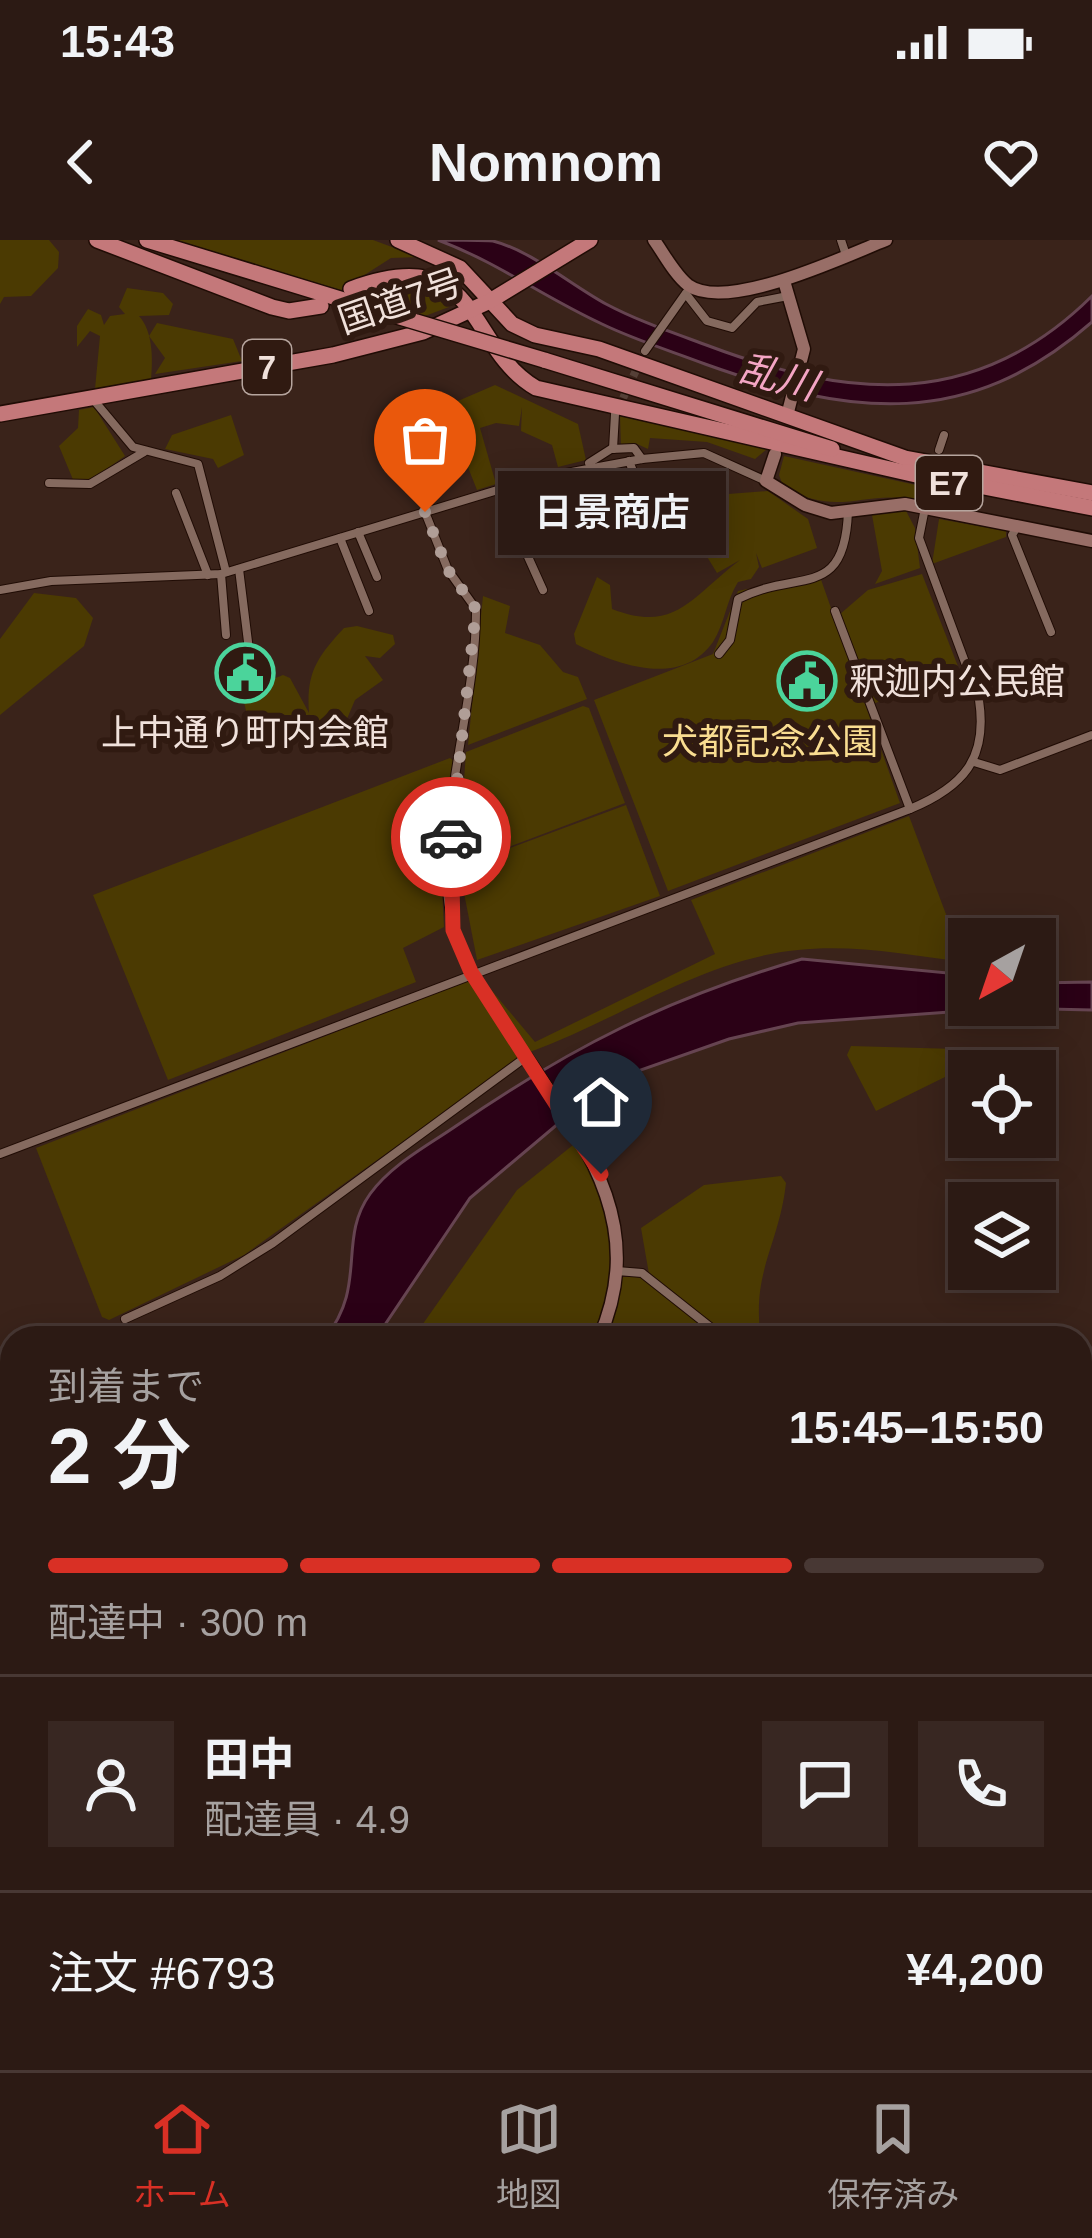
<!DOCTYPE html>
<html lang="ja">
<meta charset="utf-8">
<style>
body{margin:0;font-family:Arial,"Noto Sans JP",sans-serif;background:#382722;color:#f1f3f6;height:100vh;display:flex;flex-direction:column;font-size:45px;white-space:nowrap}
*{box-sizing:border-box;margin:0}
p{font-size:39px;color:#a6a1a0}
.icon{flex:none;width:66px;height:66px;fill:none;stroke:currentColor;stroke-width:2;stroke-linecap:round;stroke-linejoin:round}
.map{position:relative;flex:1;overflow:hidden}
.sheet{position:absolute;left:0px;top:1086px;width:1092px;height:744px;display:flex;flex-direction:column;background:#2c1a14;border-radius:36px 36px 0 0;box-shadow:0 6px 30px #0003,0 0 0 3px #483834}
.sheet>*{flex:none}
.needle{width:78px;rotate:220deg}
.fabs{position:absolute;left:948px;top:678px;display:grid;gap:24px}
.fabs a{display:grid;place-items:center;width:108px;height:108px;border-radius:0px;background:#2c1a14;box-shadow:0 6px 30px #0003,0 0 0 3px #483834;font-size:60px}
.pin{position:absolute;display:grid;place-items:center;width:102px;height:102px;color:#fff;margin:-123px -51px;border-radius:50% 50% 50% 0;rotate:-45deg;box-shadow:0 0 12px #0007}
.pin .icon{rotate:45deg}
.courier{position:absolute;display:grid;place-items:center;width:120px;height:120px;margin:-60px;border:9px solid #d93025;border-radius:50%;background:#fff;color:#222;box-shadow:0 3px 15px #0007}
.bubble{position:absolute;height:84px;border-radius:0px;background:#2c1a14;box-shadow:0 6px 30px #0003,0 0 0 3px #483834;font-size:39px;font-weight:600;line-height:84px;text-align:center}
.summary em{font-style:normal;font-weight:600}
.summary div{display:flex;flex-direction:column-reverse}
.summary{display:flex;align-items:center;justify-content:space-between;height:204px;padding:0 48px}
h1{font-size:78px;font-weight:600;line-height:90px}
.bar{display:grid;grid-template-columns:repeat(4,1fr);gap:18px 12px;align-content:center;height:144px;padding:0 48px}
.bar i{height:15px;border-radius:9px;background:#483834}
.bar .on{background:#d93025}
.bar p{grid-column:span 4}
.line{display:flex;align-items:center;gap:30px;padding:0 48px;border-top:3px solid #483834}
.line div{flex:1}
.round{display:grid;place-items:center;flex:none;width:126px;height:126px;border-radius:0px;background:#382722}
.status{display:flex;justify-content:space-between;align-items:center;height:84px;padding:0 60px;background:#2c1a14;direction:ltr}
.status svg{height:33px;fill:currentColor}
header{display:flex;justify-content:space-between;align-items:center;height:156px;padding:0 48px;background:#2c1a14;font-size:54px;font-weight:600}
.tabs{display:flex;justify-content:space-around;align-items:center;height:168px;border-top:3px solid #483834;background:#2c1a14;font-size:33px;color:#a6a1a0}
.tabs a{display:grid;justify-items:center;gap:6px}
.tabs .on{color:#d93025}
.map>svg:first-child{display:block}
.green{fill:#4b3a02}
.water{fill:#2b0116;stroke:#664451;stroke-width:3}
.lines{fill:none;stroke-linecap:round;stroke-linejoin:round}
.stream{stroke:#664451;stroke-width:3}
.street-tunnel{stroke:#554037;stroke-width:8;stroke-dasharray:8 4;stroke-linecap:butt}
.street-casing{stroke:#200c05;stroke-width:10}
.secondary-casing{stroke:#200c05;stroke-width:15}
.highway-casing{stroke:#200c05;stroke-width:18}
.street{stroke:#856a5f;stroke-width:8}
.secondary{stroke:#986e67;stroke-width:12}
.highway{stroke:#c4787a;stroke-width:15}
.highway-bridge-casing{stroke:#200c05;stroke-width:18;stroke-linecap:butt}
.highway-bridge{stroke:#c4787a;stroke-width:15}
.done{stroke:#b09e97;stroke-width:12;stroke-dasharray:0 21.6}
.route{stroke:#d93025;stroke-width:15}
.labels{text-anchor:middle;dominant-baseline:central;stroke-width:12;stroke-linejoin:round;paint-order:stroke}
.shield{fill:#301a11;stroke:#b6a59e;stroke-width:3}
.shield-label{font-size:33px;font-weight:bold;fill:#f0e1db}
.street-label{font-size:36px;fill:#f0e1db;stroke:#301a11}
.poi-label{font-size:36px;fill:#f0e1db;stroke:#301a11;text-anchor:start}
.park-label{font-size:36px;fill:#f9dd91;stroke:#301a11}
.water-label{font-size:39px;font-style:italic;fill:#f4a5c4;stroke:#301a11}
</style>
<div class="status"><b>15:43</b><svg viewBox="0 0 49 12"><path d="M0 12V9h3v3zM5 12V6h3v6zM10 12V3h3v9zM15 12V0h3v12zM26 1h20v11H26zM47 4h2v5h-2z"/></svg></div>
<header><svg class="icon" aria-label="back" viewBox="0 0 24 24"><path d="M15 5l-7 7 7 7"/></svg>Nomnom<svg class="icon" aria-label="heart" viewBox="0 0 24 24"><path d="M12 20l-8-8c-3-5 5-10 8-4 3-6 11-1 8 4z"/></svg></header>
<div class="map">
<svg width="1092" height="1830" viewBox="0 0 1092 1830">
<rect width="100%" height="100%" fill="#3a231a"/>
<g class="green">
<polygon points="0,0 49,0 59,12 58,28 31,56 4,57 0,64"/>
<polygon points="176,0 373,0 419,17 391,18 341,50"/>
<polygon points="406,29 436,35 454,49 449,67 425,76 358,54"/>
<path d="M127 48 163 53 173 64 169 75 139 76C153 91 153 119 151 140L95 149 100 96 90 91 77 107V86L88 69 101 75 104 85 110 76 125 74 119 67Z"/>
<polygon points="157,83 233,99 242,121 155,134 165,118 149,96"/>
<polygon points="495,145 578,184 586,220 558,227 552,205 521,191 522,167 519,186 496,183 480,188 496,244 477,250 444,167"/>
<polygon points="94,167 125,216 88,242 74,242 59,206 78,188 79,170"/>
<polygon points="231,175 244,215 218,228 213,219 165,209 172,195"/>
<polygon points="620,176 767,209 755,219 707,202 650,198 648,209 635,203 621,207"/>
<path d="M784 216 925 247 924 253 916 260C862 249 839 279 783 246L779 235Z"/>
<path d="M768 251 808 279 817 308 762 328 756 313 759 327 751 339 738 342C726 361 725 383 713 402 680 449 616 424 576 404L574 394 597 337 610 345 612 369C676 394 692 356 740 320L717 333 695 297 672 304 660 278 715 255Z"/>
<polygon points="905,269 915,288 920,328 875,344 882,331 872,275"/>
<polygon points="939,279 1006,291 1006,297 932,324"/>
<polygon points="819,334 900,563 668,651 594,460 713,414 738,351"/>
<polygon points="922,334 959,429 873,464 839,375 868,350"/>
<polygon points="34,353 76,358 93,378 84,406 0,475 0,399"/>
<polygon points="483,356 510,366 505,393 540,405 563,432 578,437 587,459 468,505"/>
<path d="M357 386 393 395 395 404 380 418 365 416 383 440 355 460 341 493 312 489 309 474 305 486C274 499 246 495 244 458L250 448 283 435 290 438 309 473C306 433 317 417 344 388Z"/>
<polygon points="583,466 589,468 625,563 458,626 466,512"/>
<polygon points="450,518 455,522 441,629 444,687 403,708 416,742 168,840 93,655"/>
<polygon points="626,565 660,656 477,720 459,627"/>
<path d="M909 576 964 722C909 715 853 704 798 710 703 719 618 780 530 812L483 740 535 802 715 714 691 660Z"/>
<polygon points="468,741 520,818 244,1015 109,1080 102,1077 36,908"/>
<polygon points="851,806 991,810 1014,808 1013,814 945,837 876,871 847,815"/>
<path d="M573 905C620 937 619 1054 591 1098H539L507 1084 499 1098H413L517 950Z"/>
<path d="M781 936 786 943C779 1006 751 1032 761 1098H730L649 1034 641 988 704 945Z"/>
<polygon points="636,1037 642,1038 717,1098 607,1098 622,1037"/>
<polygon points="12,1210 12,1393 0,1399 0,1224"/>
<polygon points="1092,1705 1092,1830 987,1830 989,1818 1080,1818 1080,1710"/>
<polygon points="31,1818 70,1824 84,1818 187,1818 200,1830 0,1830 0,1819"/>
</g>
<g class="water">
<path d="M438 0C455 0 477 0 493 1 532 11 571 45 606 64 638 81 674 93 709 106 850 159 976 171 1092 56V82C968 191 850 176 705 124 671 111 635 100 602 84 545 58 497 22 438 0Z"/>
<path d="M802 719 969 735V765H1035V743L1092 742V770L1005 768 798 783 729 799 632 833 572 872 470 958 376 1098H325C368 1045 337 1000 370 954 392 924 427 906 456 886 571 807 668 758 802 719Z"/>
</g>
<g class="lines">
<g class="stream">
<polyline points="1080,1638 1092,1634"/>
<polyline points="0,1649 12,1654"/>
</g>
<polyline class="street-tunnel" points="618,169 645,111"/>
<defs>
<g id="street">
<polyline points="841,0 846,15"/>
<polyline points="686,54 707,81 732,88 757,62 788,56"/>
<polyline points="645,111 686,53"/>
<polyline points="92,158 133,207 198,224 226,332"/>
<polyline points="613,209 615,174"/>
<polyline points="939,210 944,195"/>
<polyline points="629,221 652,279"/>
<polyline points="589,223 611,209 634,208 642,219"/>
<polyline points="49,243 90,244 144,212"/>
<polyline points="498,250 543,350"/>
<polyline points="176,253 208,335"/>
<polyline points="1017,287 1012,295 1051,392"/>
<polyline points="358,292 377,337"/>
<polyline points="340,298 369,371"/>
<polyline points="239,329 250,418"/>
<polyline points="221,334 226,395"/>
<polyline points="0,350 51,341 221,334 534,239 642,219 704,213 766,241"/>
<polyline points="835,371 910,569"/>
<path d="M719 414 730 400 738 359C798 328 845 362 848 271"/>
<polyline points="974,522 1000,530 1092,495"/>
<path d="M0 914 910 569C963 547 988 519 979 460L919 298 929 248"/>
<polyline points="617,1031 642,1033 724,1098"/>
<path d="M125 1079 220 1036 273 1003 526 817C501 778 464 735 453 689 429 590 477 471 476 369L448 330 425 272"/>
<polyline points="1080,1247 1092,1243"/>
<polyline points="1080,1501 1092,1505"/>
<polyline points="0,1628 12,1624"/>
</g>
<g id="secondary">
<path d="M654 0C664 14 675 35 688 45 727 73 845 16 886 0"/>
<polyline points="784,41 804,109 788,172"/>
<polyline points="775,214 766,241 805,265 831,273 905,264 1092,301"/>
<path d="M526 817C587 906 648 986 599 1098"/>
<polyline points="1080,1288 1092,1253"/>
<polyline points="327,1830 332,1818"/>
<polyline points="897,1830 901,1818"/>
</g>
<g id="highway">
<polyline points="97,0 272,67 289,71 321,66"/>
<polyline points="147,0 373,69"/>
<polyline points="398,0 460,28 512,84 535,95 599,109 905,218 1092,253"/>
<path d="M351 49C483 0 465 107 536 148L916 235"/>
<polyline points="544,120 832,209"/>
<polyline points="0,174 333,115 423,92 490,61 590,0"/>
<polyline points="907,232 1092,268"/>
</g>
</defs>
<use href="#street" class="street-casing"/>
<use href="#secondary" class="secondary-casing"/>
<use href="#highway" class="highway-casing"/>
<use href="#street" class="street"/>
<use href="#secondary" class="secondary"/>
<use href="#highway" class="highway"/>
<defs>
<polyline id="highway-bridge" points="373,69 544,120"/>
</defs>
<use href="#highway-bridge" class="highway-bridge-casing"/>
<use href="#highway-bridge" class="highway-bridge"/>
</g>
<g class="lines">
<polyline class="done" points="425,272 448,330 476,369 451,597"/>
<polyline class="route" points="451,597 453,690 471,732 601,934"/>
</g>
<defs>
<symbol id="civic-ring" viewBox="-11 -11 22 22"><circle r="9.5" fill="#301a11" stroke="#4bd49b" stroke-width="1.5"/><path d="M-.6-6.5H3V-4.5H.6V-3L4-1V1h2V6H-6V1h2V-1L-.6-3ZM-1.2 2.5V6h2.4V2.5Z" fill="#4bd49b"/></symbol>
</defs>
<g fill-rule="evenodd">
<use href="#civic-ring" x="212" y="400" width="66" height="66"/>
<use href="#civic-ring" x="774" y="408" width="66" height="66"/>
</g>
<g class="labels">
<g class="shield">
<rect x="243" y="100" width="48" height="54" rx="9"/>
<rect x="916" y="216" width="66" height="54" rx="9"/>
</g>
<g class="shield-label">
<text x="267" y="127">7</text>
<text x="949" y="243">E7</text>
</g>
<g class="street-label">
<text transform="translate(400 61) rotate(-19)">国道7号</text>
</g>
<g class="poi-label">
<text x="849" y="441">釈迦内公民館</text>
<text x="245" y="492" text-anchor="middle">上中通り町内会館</text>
</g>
<g class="park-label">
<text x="770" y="501">犬都記念公園</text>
</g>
<g class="water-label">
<text transform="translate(778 137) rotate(15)">乱川</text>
</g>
</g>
</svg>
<div class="fabs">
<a><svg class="needle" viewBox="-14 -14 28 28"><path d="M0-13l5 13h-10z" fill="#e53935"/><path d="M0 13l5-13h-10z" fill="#a6a1a0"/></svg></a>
<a><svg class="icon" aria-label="locate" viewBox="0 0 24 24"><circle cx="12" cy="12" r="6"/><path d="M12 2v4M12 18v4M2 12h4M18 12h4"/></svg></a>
<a><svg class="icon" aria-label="layers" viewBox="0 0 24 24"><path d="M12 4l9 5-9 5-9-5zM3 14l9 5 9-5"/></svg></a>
</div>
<div class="pin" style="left:425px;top:272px;background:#ea580c"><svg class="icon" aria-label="bag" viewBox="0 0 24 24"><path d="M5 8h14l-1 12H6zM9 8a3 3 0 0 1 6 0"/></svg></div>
<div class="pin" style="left:601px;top:934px;background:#1f2937"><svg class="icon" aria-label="home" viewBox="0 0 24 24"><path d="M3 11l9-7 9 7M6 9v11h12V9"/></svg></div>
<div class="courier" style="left:451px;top:597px"><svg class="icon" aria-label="car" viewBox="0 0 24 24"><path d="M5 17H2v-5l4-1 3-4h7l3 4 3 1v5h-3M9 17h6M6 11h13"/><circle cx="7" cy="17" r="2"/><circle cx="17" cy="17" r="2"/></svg></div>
<div class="bubble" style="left:498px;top:231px;width:228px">日景商店</div>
<section class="sheet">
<div class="summary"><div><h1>2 分</h1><p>到着まで</p></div><em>15:45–15:50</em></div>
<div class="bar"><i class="on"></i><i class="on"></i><i class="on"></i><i></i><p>配達中 · 300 m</p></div>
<div class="line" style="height:216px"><a class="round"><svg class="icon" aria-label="person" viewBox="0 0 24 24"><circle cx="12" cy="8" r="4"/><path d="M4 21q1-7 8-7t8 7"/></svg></a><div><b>田中</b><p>配達員 · 4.9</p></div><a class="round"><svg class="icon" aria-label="chat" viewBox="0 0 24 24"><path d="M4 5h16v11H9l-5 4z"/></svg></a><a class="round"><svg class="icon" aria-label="phone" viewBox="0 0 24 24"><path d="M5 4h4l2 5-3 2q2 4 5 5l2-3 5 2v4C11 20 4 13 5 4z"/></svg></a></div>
<div class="line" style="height:156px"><div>注文 #6793</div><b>¥4,200</b></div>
</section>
</div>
<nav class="tabs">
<a class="on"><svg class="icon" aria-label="home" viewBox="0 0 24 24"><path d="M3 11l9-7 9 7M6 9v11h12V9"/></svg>ホーム</a>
<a><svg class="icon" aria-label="map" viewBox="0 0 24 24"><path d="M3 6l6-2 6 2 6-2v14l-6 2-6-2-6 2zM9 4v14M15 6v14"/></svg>地図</a>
<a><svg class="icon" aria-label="saved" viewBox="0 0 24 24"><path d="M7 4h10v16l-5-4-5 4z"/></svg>保存済み</a>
</nav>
